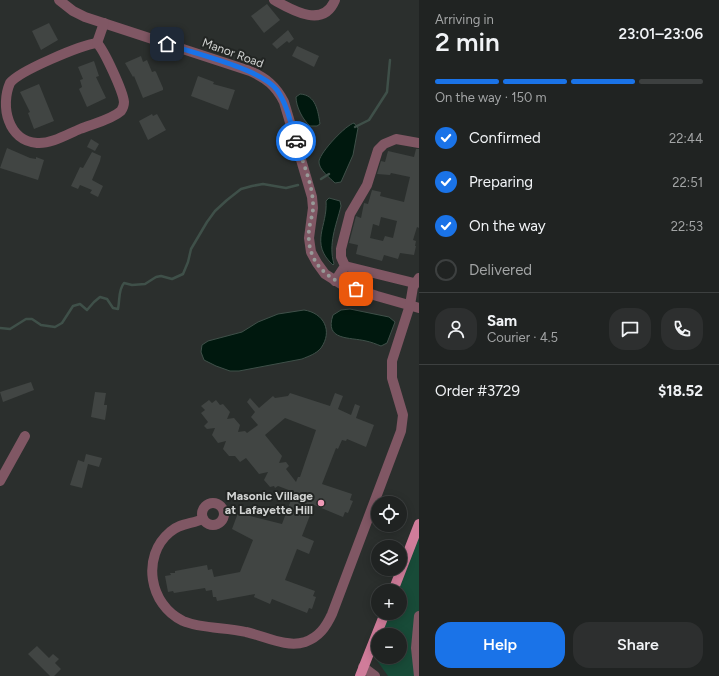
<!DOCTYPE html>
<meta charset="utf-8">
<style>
body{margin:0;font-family:Figtree,sans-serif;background:#2d2f2f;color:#f1f3f6;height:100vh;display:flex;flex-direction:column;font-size:15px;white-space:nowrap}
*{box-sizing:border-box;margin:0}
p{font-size:13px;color:#a2a4a5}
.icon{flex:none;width:22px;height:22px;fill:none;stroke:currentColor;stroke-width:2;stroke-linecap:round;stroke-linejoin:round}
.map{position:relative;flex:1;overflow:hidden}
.sheet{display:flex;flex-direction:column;background:#202322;width:300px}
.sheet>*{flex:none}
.tools{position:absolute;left:371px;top:496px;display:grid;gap:8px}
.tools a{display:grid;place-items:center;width:36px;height:36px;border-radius:50%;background:#202322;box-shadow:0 2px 10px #0003,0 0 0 1px #3d4040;font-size:20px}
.pin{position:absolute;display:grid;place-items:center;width:34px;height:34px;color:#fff;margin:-17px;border-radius:8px;box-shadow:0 2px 6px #0006}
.courier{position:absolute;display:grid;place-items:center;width:40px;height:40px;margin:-20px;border:3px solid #1a73e8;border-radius:50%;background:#fff;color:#222;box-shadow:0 1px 5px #0007}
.head em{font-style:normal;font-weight:600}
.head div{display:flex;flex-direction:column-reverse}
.head{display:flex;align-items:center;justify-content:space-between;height:68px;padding:0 16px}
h1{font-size:26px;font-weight:600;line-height:30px}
.bar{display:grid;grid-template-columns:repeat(4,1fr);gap:6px 4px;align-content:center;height:48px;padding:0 16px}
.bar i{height:5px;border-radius:3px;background:#3d4040}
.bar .on{background:#1a73e8}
.bar p{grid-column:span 4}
.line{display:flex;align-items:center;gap:10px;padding:0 16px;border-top:1px solid #3d4040}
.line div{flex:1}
.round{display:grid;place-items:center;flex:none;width:42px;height:42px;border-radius:16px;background:#2d2f2f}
ol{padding:0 16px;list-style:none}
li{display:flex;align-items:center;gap:12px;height:44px}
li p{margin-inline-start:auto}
li .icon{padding:4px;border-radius:50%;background:#1a73e8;color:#fff;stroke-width:4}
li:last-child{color:#a2a4a5}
li i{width:22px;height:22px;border:2px solid #3d4040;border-radius:50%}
.action{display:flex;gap:8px;margin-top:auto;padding:8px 16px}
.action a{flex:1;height:46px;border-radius:16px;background:#1a73e8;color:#fff;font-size:16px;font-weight:600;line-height:46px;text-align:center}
.action a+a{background:#2d2f2f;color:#f1f3f6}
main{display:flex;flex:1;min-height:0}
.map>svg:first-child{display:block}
.green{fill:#184b38}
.water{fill:#00180e;stroke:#3f5049}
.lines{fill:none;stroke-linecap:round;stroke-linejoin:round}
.stream{stroke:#3f5049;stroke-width:2.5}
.building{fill:#414543;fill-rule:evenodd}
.minor{stroke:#805764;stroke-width:10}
.major{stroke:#d07c9a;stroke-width:10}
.done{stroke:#979a98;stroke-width:4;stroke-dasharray:0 7.2}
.route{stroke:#1a73e8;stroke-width:5}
.poi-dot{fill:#f09ab7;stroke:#222523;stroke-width:1.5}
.labels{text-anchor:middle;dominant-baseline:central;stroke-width:4;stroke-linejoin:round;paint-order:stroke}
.street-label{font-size:12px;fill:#d1d3d2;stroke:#222523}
.poi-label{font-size:12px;font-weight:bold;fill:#d1d3d2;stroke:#222523;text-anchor:end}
</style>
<main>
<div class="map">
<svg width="419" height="676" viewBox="0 0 419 676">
<rect width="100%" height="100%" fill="#2b2f2d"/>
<polygon class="green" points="419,536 419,676 388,676 373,655 378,641 378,657 400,657 400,635 380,635 389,613 400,613 400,591 397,591"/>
<g class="water">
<path d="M300 94C316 95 318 111 320 124L317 126H310C303 120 296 107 296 97Z"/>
<path d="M354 123 358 128 353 155 341 182 335 183C330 178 318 169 319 161 321 151 346 125 354 123Z"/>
<path d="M329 198 340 201 341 206C336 226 328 244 334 264L333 265C309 243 328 226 326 201Z"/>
<path d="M350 309 389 317 395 322 387 343 381 346C376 344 371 342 366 341 350 337 324 341 333 315L341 310Z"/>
<path d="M304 310C324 313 333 331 321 348 316 354 309 356 302 359L239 371H230L216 366 204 360 201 352 202 345 208 341 242 332 258 322 278 314Z"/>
</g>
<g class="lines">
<g class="stream">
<polyline points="355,127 369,120 387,92 390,60"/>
<polyline points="321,179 329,174"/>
<path d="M0 328 10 329 26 319H32L41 325 55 327 62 323 73 306 80 304 87 310 94 302 100 297 107 299 113 308 118 309C120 300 118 290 124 283L132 285 145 284 156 277 161 276 172 279 183 274 188 262 191 249 207 222 215 211 227 200 241 189 252 186 263 184 286 188 298 185"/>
</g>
</g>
<g class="building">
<polygon points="267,4 280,20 264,33 251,16"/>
<polygon points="49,23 58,40 41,50 32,31"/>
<polygon points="288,30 294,39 289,43 287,41 277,49 272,44"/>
<polygon points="297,46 319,56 314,67 292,56"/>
<polygon points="141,56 143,62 147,60 152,72 155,71 156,72 163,88 163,90 143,98 134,76 133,77 125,63"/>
<polygon points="94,61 99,76 96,77 106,98 87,107 79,89 82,87 80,80 83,79 78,67"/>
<polygon points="198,76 214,82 213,84 235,90 228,110 191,96"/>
<polygon points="39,84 54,121 34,129 28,113 30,112 20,92"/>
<polygon points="152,114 153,116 157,114 166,130 148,140 139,121"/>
<polygon points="91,139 99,144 95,151 87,147"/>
<polygon points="7,148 30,158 36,159 36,157 44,160 38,180 0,168"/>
<path d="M416 149H419V228L417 227 413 240 416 241 415 246H416L414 255 400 253 398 259 384 255 382 261 356 254 358 245 349 243 356 216 361 218 364 203 368 204 372 190 381 192 380 196 404 202 410 177 391 173 390 175 377 174 381 161 385 162 388 151 414 157ZM381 217 397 221 393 238 385 236 383 241 370 238 373 224 379 226Z"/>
<polygon points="92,152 101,156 100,161 92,180 103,186 98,197 90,193 92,190 80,185 78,189 71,186 80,167 83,168"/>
<polygon points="31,382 34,390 3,402 0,392"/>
<polygon points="95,392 106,393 104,405 107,405 107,407 105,420 91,417"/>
<path d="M290 393 330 406 335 393 343 396 338 409 351 415 355 404 360 406 356 418 374 425 366 447 347 439 346 441 342 440 338 449 336 448 322 484 352 494 350 500 353 501 348 513 345 512 343 517 314 505 302 536 314 541 309 554 297 549 285 580 315 591 313 596 316 597 312 609 309 608 307 613 272 599 270 604 254 597 255 594 217 601 216 597H213L212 590 206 591 205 588 174 593 173 591 168 592 165 576 171 575 170 573H175V571L207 565 208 570 212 569 214 577 240 572 253 540 232 529 238 513 282 524 294 492 278 486 275 488 274 486 270 487 264 480 268 472 259 474 246 458 240 462 235 456H229L223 449 226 441 218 443 212 435 215 428 207 429 204 426 208 422 201 413 205 410 201 406 209 400 212 403 216 400 220 405 223 404 230 412 227 419 234 418 240 425 238 432 245 431 247 433 258 425 251 417 255 412 247 402 250 398 259 408 273 396 275 398 288 396ZM285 418 316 430 300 477H298L296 482 286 469 289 466 286 462 279 463 282 456 265 435Z"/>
<polygon points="86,454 102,458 99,467 88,464 82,488 70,485 78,460 84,462"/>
<polygon points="37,646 49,658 53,654 59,659 55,663 61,669 54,676 50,676 28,654"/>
</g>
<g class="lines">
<g class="minor">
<path d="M59 0 73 11 85 17 250 71C266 78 276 86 284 102L312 197 313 208 309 238 311 252 317 263 325 274 341 284 377 296 419 308"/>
<path d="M274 0C292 10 323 29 335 0"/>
<path d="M97 43C104 50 123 91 124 102 124 105 123 108 121 111 111 120 92 124 80 129 66 135 51 144 37 143 8 141 0 106 10 83 19 71 81 45 97 43Z"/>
<polyline points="97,43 104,23"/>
<polyline points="345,266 414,283"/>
<polyline points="335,281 345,266 341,257 341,249 350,214 367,185 378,150 384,144 396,139 419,143"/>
<polyline points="0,481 25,436"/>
<circle cx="213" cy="514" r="11"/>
<path d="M203 519C192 524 180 523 170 532 141 556 149 605 183 621 202 629 226 627 246 632 265 636 286 648 305 642 319 637 326 627 332 614L401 431 403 415 392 378V361L410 305 413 287 419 278"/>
<polyline points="363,667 375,676"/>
<polyline points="419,676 416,648 419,616"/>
</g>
<g class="major">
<polyline points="393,591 419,524"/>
<polyline points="360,676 385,613"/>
</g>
</g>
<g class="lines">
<path class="done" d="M296 141C302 161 312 182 313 203 314 212 310 221 309 230 306 263 328 280 356 289"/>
<path class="route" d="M167 44C193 53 262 69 277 90 287 104 291 124 296 141"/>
</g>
<circle class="poi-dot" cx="321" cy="503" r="4"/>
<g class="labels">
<g class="street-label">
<text transform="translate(233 53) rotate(20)">Manor Road</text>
</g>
<g class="poi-label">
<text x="313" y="496">Masonic Village<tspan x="313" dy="14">at Lafayette Hill</tspan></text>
</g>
</g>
</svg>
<div class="tools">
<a><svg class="icon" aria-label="locate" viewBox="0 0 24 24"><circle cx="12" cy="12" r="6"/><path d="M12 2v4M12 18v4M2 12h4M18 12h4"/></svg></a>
<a><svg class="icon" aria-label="layers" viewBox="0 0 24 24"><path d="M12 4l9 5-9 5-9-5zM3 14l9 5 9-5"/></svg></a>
<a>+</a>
<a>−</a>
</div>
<div class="pin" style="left:356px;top:289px;background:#ea580c"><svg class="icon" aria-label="bag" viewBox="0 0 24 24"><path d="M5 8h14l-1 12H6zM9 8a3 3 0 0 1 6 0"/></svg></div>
<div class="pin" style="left:167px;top:44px;background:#1f2937"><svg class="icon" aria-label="home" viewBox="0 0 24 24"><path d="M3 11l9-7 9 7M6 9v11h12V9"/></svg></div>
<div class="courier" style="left:296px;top:141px"><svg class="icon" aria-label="car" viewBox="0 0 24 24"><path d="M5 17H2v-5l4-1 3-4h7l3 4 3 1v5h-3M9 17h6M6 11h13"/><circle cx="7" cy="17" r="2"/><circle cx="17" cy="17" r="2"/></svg></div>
</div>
<section class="sheet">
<div class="head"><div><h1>2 min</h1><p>Arriving in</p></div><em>23:01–23:06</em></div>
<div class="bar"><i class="on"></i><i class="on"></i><i class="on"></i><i></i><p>On the way · 150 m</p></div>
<ol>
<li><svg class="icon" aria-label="check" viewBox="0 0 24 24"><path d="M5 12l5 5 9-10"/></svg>Confirmed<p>22:44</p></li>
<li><svg class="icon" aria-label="check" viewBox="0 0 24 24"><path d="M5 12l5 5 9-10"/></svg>Preparing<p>22:51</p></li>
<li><svg class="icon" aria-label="check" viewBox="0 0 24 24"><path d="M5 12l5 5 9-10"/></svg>On the way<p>22:53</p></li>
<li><i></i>Delivered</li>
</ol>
<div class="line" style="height:72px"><a class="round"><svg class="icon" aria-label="person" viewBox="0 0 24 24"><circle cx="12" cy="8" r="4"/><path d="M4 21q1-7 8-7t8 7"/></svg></a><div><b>Sam</b><p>Courier · 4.5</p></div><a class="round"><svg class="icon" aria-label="chat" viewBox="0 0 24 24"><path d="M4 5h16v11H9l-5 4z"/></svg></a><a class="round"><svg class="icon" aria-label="phone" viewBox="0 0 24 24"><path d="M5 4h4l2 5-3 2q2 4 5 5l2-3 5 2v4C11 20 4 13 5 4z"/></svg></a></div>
<div class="line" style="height:52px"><div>Order #3729</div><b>$18.52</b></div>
<div class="action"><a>Help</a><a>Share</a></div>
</section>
</main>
